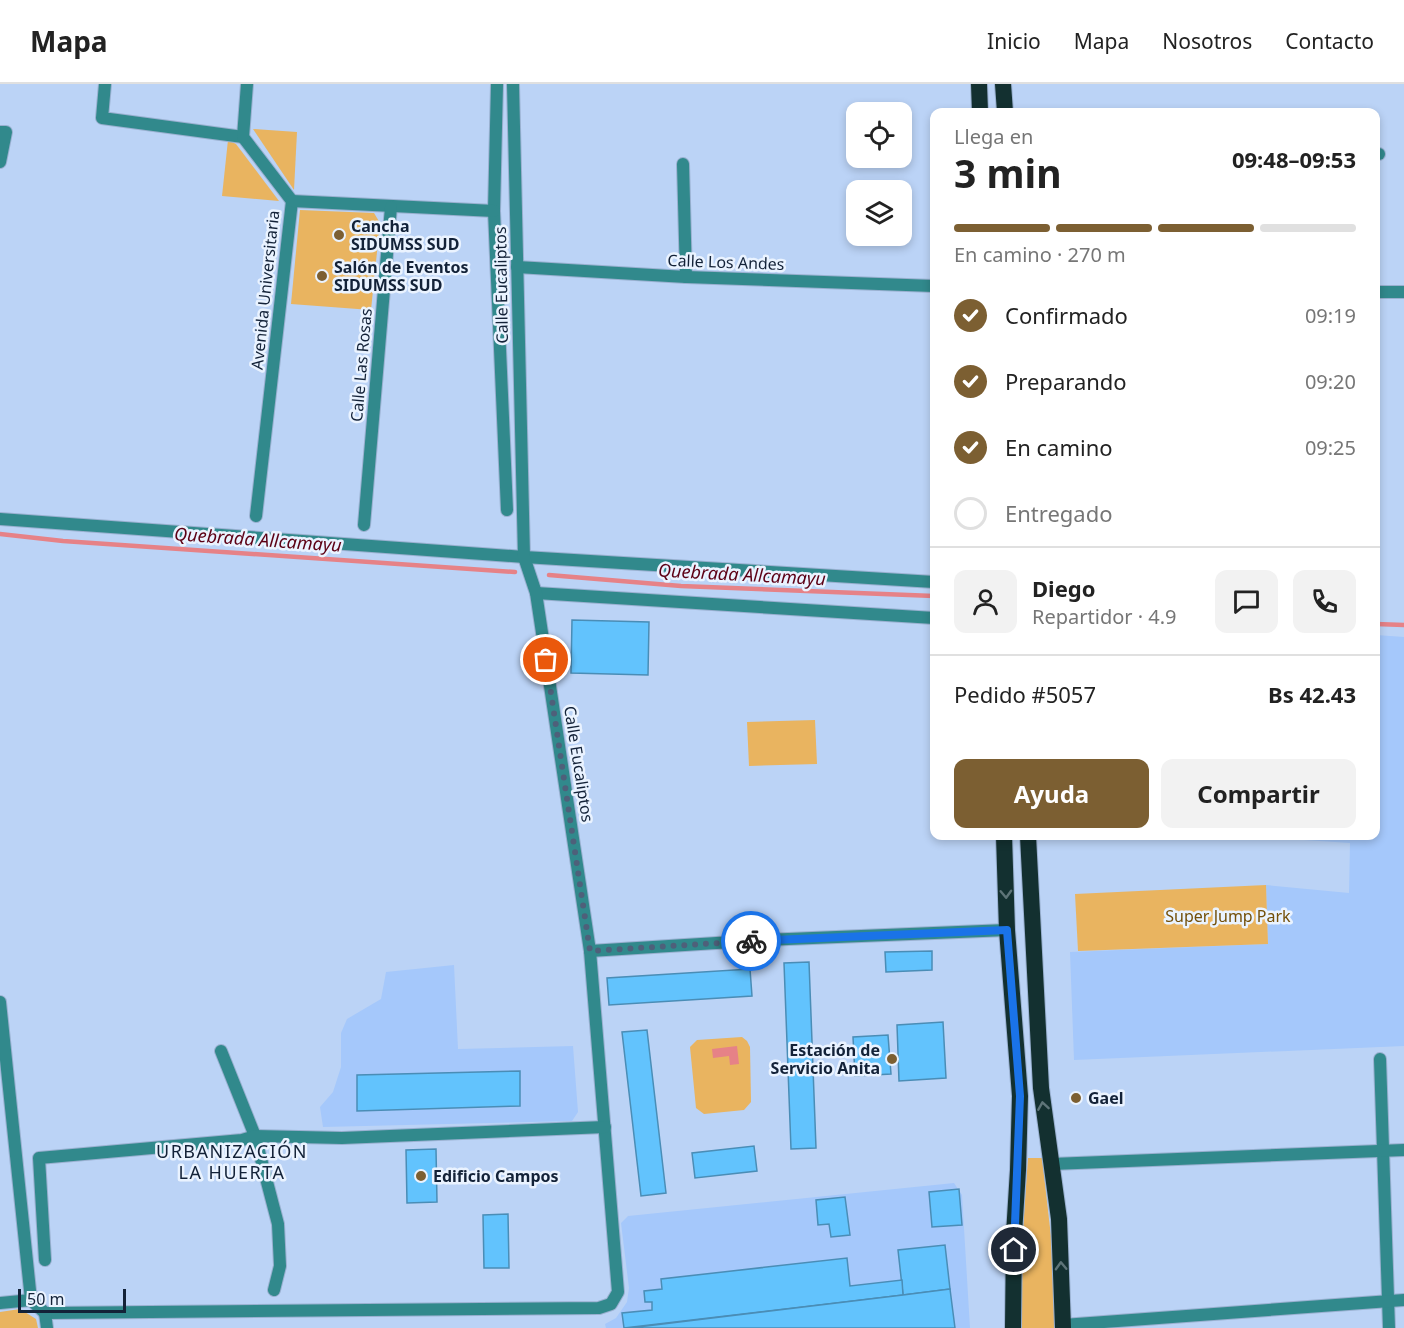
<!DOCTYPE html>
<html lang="es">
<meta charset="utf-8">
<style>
body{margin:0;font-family:"Noto Sans",sans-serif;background:#f2f2f2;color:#222;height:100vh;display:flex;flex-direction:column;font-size:22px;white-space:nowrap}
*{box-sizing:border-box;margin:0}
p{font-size:20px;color:#767676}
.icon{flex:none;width:33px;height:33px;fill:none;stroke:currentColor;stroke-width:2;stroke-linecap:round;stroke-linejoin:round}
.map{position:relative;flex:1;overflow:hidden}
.panel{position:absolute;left:930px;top:24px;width:450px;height:732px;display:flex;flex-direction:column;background:#fff;border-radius:12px;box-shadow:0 3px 9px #0003}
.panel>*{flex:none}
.controls{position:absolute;left:846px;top:18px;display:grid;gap:12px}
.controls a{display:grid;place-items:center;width:66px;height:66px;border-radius:12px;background:#fff;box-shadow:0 3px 9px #0003;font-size:30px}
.scale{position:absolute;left:18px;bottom:15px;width:108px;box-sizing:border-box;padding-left:6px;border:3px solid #132238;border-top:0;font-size:16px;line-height:21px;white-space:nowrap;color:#132238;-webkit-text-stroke:4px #eaf3ff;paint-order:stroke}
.pin{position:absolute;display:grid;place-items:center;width:51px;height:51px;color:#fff;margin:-26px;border:3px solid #fff;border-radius:50%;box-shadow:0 2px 6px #0007}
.courier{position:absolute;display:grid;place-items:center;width:60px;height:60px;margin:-30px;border:4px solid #1a73e8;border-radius:50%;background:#fff;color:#222;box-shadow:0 2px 8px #0007}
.summary em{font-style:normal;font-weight:700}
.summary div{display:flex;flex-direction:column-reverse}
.summary{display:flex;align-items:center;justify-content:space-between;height:102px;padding:0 24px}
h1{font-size:39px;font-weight:700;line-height:45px}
.bar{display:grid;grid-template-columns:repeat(4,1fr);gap:9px 6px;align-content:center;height:72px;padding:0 24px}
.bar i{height:8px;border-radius:4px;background:#e0e0e0}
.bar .on{background:#7c5f32}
.bar p{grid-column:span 4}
.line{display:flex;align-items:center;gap:15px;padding:0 24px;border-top:2px solid #e0e0e0}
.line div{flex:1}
.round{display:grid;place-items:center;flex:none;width:63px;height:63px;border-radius:12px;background:#f2f2f2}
ol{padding:0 24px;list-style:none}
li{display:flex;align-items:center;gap:18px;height:66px}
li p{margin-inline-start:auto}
li .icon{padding:6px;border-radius:50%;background:#7c5f32;color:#fff;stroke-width:4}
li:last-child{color:#767676}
li i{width:33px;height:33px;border:3px solid #e0e0e0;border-radius:50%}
.cta{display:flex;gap:12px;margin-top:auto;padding:12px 24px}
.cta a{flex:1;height:69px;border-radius:12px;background:#7c5f32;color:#fff;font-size:24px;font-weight:700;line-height:69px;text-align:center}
.cta a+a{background:#f2f2f2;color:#222}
header{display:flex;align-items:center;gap:36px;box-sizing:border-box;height:84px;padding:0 30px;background:#fff;border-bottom:2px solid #e0e0e0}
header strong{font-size:28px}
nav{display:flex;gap:33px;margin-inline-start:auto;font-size:21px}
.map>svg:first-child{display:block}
.built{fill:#a5c8fb}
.green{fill:#e9b460}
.water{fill:#e68287}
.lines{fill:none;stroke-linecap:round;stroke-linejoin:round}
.stream{stroke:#e68287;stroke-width:4.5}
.building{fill:#62c3fd;stroke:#4a8db6;stroke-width:1.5}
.minor-casing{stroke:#99b0d0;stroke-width:14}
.trunk-casing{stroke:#99b0d0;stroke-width:18}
.minor{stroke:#31898c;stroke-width:12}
.trunk{stroke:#133030;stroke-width:16}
.oneway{stroke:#5e7478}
.done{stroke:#4e607a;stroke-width:6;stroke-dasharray:0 10.8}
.route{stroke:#1a73e8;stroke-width:8}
.poi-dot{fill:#7c5f32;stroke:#eaf3ff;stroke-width:2}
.labels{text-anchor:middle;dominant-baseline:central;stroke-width:5;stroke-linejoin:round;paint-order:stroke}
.poi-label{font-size:16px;font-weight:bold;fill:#132238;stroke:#eaf3ff;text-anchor:start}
.street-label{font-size:16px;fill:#132238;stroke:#eaf3ff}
.park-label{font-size:16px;fill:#734f08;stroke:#eaf3ff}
.water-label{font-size:18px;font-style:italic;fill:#5c0015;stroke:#eaf3ff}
.neighbourhood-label{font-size:18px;letter-spacing:1.5px;fill:#132238;stroke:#eaf3ff}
</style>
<header>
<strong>Mapa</strong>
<nav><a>Inicio</a><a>Mapa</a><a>Nosotros</a><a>Contacto</a></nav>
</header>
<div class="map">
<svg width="1404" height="1244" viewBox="0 0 1404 1244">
<rect width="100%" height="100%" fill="#bbd3f6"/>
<g class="built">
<polygon points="1376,551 1404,553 1404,962 1074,976 1070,868 1268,860 1266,801 1349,809 1350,759 1243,752 1376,752"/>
<polygon points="454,881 458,965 573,962 578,1028 572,1037 323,1043 320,1023 333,1008 341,983 341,949 347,935 381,915 386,888"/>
<polygon points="954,1099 962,1111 970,1244 606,1244 605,1240 616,1234 627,1218 629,1204 621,1139 628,1132"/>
</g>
<g class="green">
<polygon points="253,45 297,48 294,106"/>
<polygon points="228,56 236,60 279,117 222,112"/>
<polygon points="300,126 374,129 380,139 371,226 291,220"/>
<polygon points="815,636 817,680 749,682 747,638"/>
<polygon points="1266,801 1268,860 1078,867 1075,810"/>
<polygon points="742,953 747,957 750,963 751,1018 744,1026 704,1030 696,1024 690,963 697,956"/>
<polygon points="1028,1074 1042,1074 1052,1161 1055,1244 1020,1244 1020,1187"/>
<polygon points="20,1225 36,1235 38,1244 0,1244 0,1228"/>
</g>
<polygon class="water" points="737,962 739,980 730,981 729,972 713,974 712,965"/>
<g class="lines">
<g class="stream">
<polyline points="0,450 63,457 515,488"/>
<polyline points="549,491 681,502 934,512"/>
<polyline points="1376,540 1404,541"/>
</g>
</g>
<g class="building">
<polygon points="572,536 649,538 648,591 571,589"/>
<polygon points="932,867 932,886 886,888 885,868"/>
<polygon points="809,878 816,1064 791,1065 784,879"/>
<polygon points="750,885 752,912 609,921 607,894"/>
<polygon points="943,938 946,994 899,997 897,941"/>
<polygon points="647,946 666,1109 641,1112 622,948"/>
<polygon points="888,951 891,990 855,992 853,953"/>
<polygon points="520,987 520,1022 357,1027 357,991"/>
<polygon points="754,1062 757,1087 695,1094 692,1069"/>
<polygon points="436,1065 437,1118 407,1119 406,1066"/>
<polygon points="959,1105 962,1141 932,1143 929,1108"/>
<polygon points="845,1113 850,1151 831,1153 829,1140 818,1141 816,1116"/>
<polygon points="508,1130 509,1184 484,1184 483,1131"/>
<polygon points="945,1161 950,1205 903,1211 898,1166"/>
<polygon points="847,1174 850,1202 902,1196 903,1211 624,1244 622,1229 652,1226 652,1218 645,1218 644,1207 662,1205 661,1195"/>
<polygon points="950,1205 955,1244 630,1244 903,1211"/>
</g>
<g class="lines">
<defs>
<g id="minor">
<polyline points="105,0 102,34 243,53"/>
<polyline points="247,0 243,53 292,117 256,432"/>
<polyline points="497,0 494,127 507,426"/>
<polyline points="0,48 6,48 0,78"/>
<polyline points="1376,70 1379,70"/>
<polyline points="683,80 686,193"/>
<polyline points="292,117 494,127"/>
<polyline points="517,183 686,193 934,202"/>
<polyline points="1376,208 1404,208"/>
<polyline points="0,435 524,473 934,498"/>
<polyline points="364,441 391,123"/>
<polyline points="536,509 934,534"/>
<polyline points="590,867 764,856 1007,846"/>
<polyline points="0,918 31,1216 45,1229 599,1224 611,1220 618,1208 590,867 536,509 524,473 513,0"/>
<polyline points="221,967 255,1052 278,1140 280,1182 274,1206"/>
<polyline points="1380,975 1389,1244"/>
<polyline points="1052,1080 1404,1066"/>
<polyline points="45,1176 39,1074 242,1056 255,1052 342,1054 605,1043"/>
<polyline points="0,1219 31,1216"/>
<polyline points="45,1229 47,1244"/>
<polyline points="1063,1241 1404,1216"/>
</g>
<g id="trunk">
<polyline points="979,0 980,28"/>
<polyline points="1003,0 1005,28"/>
<polyline points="1004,752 1007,846 1020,1012 1018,1086 1014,1150 1013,1244"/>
<polyline points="1028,752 1041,1004 1059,1135 1063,1244"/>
</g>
</defs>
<use href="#minor" class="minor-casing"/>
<use href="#trunk" class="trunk-casing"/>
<use href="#minor" class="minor"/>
<use href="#trunk" class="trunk"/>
</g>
<defs><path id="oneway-chevron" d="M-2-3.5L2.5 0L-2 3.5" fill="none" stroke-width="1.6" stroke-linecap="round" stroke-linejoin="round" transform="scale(1.5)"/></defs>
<g class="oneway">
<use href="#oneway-chevron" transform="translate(1006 810) rotate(88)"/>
<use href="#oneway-chevron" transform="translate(1043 1022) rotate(-99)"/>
<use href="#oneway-chevron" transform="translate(1061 1182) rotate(-92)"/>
</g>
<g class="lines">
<polyline class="done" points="546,576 590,867 751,857"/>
<polyline class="route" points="751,857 1007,846 1020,1012 1014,1166"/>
</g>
<g class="poi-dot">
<circle cx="339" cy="151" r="6"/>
<circle cx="322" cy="192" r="6"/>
<circle cx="892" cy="975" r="6"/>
<circle cx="1076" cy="1014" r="6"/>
<circle cx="421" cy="1092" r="6"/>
</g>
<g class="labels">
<g class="poi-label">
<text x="351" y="142">Cancha<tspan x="351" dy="18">SIDUMSS SUD</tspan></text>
<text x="334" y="183">Salón de Eventos<tspan x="334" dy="18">SIDUMSS SUD</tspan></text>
<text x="880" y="966" text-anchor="end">Estación de<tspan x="880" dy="18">Servicio Anita</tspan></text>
<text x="1088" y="1014">Gael</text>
<text x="433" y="1092">Edificio Campos</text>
</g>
<g class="street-label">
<text transform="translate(726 178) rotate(2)">Calle Los Andes</text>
<text transform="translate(501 201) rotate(-91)">Calle Eucaliptos</text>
<text transform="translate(265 206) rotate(-84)">Avenida Universitaria</text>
<text transform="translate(361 281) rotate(-85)">Calle Las Rosas</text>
<text transform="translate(579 680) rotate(81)">Calle Eucaliptos</text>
</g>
<g class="park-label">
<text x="1228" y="832">Super Jump Park</text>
</g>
<g class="water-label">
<text transform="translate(258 455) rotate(4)">Quebrada Allcamayu</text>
<text transform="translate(742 490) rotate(3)">Quebrada Allcamayu</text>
</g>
<g class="neighbourhood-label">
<text x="232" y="1067">URBANIZACIÓN<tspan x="232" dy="21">LA HUERTA</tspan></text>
</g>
</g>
</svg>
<div class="controls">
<a><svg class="icon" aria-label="locate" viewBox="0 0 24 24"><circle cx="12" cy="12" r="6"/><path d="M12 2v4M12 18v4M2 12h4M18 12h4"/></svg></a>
<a><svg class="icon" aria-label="layers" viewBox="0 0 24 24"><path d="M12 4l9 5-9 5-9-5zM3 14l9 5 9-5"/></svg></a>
</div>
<div class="scale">50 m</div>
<div class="pin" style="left:546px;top:576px;background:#ea580c"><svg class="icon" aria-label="bag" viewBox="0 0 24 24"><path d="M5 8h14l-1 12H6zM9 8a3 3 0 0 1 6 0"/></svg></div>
<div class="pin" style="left:1014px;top:1166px;background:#1f2937"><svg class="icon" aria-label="home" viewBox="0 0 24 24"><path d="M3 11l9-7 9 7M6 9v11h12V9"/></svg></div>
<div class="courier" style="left:751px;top:857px"><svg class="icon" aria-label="bike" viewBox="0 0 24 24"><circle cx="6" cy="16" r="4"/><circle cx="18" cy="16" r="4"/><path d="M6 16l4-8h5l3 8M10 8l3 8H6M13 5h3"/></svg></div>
<section class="panel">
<div class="summary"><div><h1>3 min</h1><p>Llega en</p></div><em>09:48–09:53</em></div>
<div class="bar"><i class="on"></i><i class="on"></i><i class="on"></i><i></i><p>En camino · 270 m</p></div>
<ol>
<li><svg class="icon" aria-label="check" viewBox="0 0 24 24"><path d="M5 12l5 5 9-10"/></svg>Confirmado<p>09:19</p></li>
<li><svg class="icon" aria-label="check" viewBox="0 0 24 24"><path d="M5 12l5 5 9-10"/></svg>Preparando<p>09:20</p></li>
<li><svg class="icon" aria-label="check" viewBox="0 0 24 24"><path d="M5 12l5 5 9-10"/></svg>En camino<p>09:25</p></li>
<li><i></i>Entregado</li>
</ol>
<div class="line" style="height:108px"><a class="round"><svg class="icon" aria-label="person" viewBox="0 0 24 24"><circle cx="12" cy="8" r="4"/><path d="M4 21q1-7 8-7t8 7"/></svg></a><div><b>Diego</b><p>Repartidor · 4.9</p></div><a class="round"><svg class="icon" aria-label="chat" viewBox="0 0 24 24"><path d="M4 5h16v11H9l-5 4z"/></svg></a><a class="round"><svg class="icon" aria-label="phone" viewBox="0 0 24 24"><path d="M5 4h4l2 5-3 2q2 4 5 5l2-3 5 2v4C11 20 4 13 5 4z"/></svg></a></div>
<div class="line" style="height:78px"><div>Pedido #5057</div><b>Bs 42.43</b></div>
<div class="cta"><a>Ayuda</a><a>Compartir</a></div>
</section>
</div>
